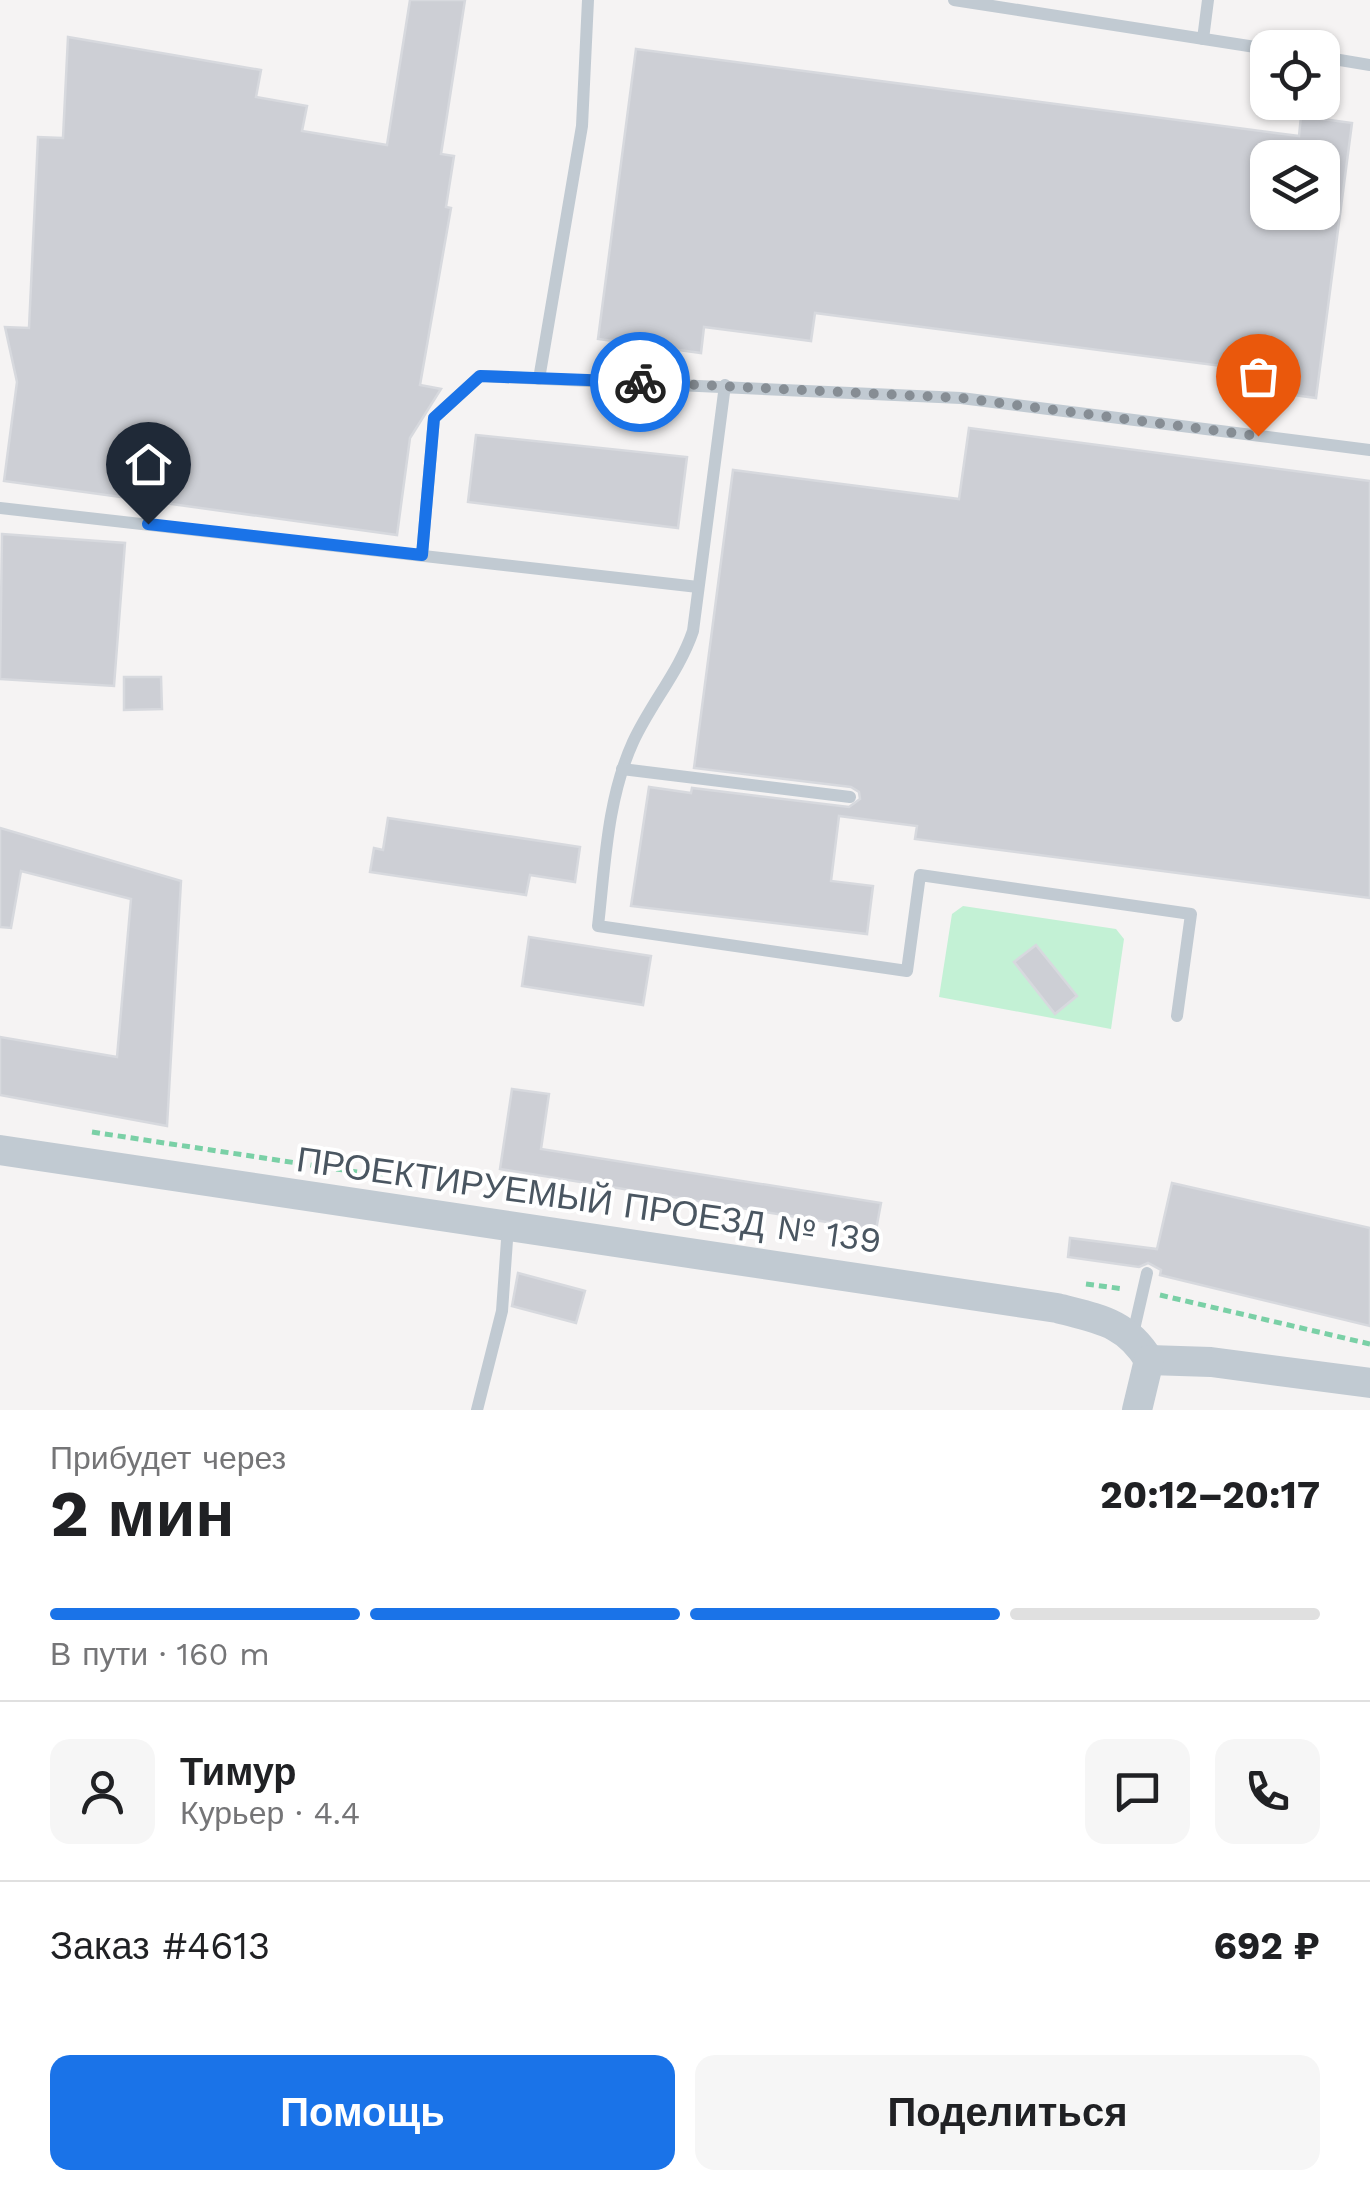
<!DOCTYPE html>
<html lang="ru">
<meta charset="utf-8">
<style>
body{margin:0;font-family:"Work Sans",sans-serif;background:#f6f6f6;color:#202124;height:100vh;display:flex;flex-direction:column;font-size:38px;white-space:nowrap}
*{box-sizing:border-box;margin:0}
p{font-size:32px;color:#757577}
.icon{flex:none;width:55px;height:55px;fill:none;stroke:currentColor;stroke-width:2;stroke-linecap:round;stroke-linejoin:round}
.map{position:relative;height:1410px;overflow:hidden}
.panel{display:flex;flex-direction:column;background:#fff;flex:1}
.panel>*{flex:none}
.controls{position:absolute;left:1250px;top:30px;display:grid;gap:20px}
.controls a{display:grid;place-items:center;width:90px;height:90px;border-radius:20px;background:#fff;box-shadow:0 2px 8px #0004;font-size:50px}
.pin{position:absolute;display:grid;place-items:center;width:85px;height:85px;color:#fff;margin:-102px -42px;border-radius:50% 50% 50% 0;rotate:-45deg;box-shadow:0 0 10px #0007}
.pin .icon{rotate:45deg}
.courier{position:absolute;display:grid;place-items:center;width:100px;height:100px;margin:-50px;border:8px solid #1a73e8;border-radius:50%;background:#fff;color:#222;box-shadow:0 2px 12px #0007}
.headline em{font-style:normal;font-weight:700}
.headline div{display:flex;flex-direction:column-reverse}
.headline{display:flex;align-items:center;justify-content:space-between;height:170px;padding:0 50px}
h1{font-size:65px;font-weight:700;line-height:75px}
.bar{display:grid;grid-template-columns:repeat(4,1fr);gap:15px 10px;align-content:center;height:120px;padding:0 50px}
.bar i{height:12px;border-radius:8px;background:#e0e0e0}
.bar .selected{background:#1a73e8}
.bar p{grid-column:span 4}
.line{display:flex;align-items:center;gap:25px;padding:0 50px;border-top:2px solid #e0e0e0}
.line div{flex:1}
.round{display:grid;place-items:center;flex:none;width:105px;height:105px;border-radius:20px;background:#f6f6f6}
.cta{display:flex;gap:20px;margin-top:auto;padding:20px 50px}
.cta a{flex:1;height:115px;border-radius:20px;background:#1a73e8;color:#fff;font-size:40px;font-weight:700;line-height:115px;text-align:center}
.cta a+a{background:#f6f6f6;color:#202124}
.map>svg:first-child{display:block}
.green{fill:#c3f1d5}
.building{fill:#cdcfd5;stroke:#d7d9de;stroke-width:2.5;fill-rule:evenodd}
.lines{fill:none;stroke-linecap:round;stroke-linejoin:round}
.path{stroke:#7ad0a6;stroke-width:5;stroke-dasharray:8 5;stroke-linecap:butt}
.service{stroke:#c1cad2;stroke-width:12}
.tertiary{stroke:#c1cad2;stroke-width:30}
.done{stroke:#868d94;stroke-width:10;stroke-dasharray:0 18}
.route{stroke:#1a73e8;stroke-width:12}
.labels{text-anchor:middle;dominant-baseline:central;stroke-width:8;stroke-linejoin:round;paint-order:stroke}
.street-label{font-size:35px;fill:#4a5661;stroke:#fff}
</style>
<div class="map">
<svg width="1370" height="1410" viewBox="0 0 1370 1410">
<rect width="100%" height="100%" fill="#f5f3f3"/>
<polygon class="green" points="963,906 1116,929 1124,939 1111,1029 939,997 952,914"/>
<g class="building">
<polygon points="410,0 465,0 441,154 454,156 446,207 451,208 420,385 441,389 410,438 397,535 4,481 17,382 5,327 29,328 38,137 63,138 68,37 261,70 256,97 307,106 302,131 387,145"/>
<path d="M636 49 1299 136 1301 116 1352 123 1316 398 1265 391 1268 372 815 313 811 341 704 327 701 353 598 339ZM1268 158H1322V212H1268Z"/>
<polygon points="969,428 1370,481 1370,898 915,839 917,826 839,816 831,881 873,886 867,934 631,906 649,787 691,793 692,788 849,807 860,799 859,792 851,787 694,768 733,470 959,499"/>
<polygon points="476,435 687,457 678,528 468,502"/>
<polygon points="2,534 125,543 114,686 0,679"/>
<polygon points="124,677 161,677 162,709 124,710"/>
<polygon points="388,818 580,847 575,882 530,875 526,895 370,872 374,848 383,850"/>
<polygon points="0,828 181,881 167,1126 0,1095 0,1037 117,1057 131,899 21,871 11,928 0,927"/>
<polygon points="529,937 651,956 643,1005 522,986"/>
<polygon points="1036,945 1077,996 1055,1014 1014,962"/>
<polygon points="512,1089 549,1094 541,1149 881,1203 876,1230 500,1169"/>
<polygon points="1172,1183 1370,1228 1370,1326 1160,1275 1161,1270 1148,1263 1139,1267 1068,1257 1070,1238 1157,1249"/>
<polygon points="518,1273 585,1291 576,1323 512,1306"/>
</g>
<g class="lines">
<g class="path">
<polyline points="92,1132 383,1176"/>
<polyline points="1086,1284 1124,1289"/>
<polyline points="1160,1295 1370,1344"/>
</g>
<g class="service">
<polyline points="954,0 1268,49"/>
<polyline points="1203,39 1208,0"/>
<polyline points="1322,57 1370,65"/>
<polyline points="539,379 582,126 588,0"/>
<path d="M725 385 693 631C679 672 651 703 633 742 607 799 605 865 598 926L907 971 920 875 1191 914 1177 1016"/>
<polyline points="0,508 698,587"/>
<polyline points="422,555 434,418 480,376 961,398 1370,450"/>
<polyline points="622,769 850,797"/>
<polyline points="1133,1334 1147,1273"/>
<polyline points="477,1410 502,1311 508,1226"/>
</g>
<g class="tertiary">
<path d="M0 1150 1057 1308C1099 1319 1126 1322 1149 1360"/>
<polyline points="1149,1360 1211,1362 1370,1383"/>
<polyline points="1137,1410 1149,1360"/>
</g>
</g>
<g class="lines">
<polyline class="done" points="640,382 961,398 1258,436"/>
<polyline class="route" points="148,524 422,555 434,418 480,376 640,382"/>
</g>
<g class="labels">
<g class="street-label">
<text transform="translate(589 1200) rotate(8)">ПРОЕКТИРУЕМЫЙ ПРОЕЗД № 139</text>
</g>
</g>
</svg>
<div class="controls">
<a><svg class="icon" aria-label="locate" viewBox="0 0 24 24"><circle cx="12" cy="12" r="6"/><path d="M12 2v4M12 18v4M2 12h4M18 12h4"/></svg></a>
<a><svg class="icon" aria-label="layers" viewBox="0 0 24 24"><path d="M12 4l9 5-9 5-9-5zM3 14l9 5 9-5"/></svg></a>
</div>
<div class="pin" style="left:1258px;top:436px;background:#ea580c"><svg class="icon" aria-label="bag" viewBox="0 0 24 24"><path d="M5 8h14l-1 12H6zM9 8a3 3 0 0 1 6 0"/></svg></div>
<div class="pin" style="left:148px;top:524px;background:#1f2937"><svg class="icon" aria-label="home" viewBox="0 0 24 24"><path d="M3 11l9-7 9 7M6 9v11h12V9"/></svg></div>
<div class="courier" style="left:640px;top:382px"><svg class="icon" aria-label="bike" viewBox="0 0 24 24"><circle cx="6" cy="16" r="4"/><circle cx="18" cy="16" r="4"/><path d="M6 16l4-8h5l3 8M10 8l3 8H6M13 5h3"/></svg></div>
</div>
<section class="panel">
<div class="headline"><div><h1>2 мин</h1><p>Прибудет через</p></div><em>20:12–20:17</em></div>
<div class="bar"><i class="selected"></i><i class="selected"></i><i class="selected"></i><i></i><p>В пути · 160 m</p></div>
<div class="line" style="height:180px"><a class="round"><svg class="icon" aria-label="person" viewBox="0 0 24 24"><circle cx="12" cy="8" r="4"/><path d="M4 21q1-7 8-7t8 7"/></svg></a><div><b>Тимур</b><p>Курьер · 4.4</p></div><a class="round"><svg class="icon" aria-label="chat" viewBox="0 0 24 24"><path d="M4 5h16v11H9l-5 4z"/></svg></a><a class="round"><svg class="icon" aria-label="phone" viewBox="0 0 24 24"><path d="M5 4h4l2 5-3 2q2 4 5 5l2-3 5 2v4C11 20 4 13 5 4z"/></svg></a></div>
<div class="line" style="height:130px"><div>Заказ #4613</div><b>692 ₽</b></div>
<div class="cta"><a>Помощь</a><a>Поделиться</a></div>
</section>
